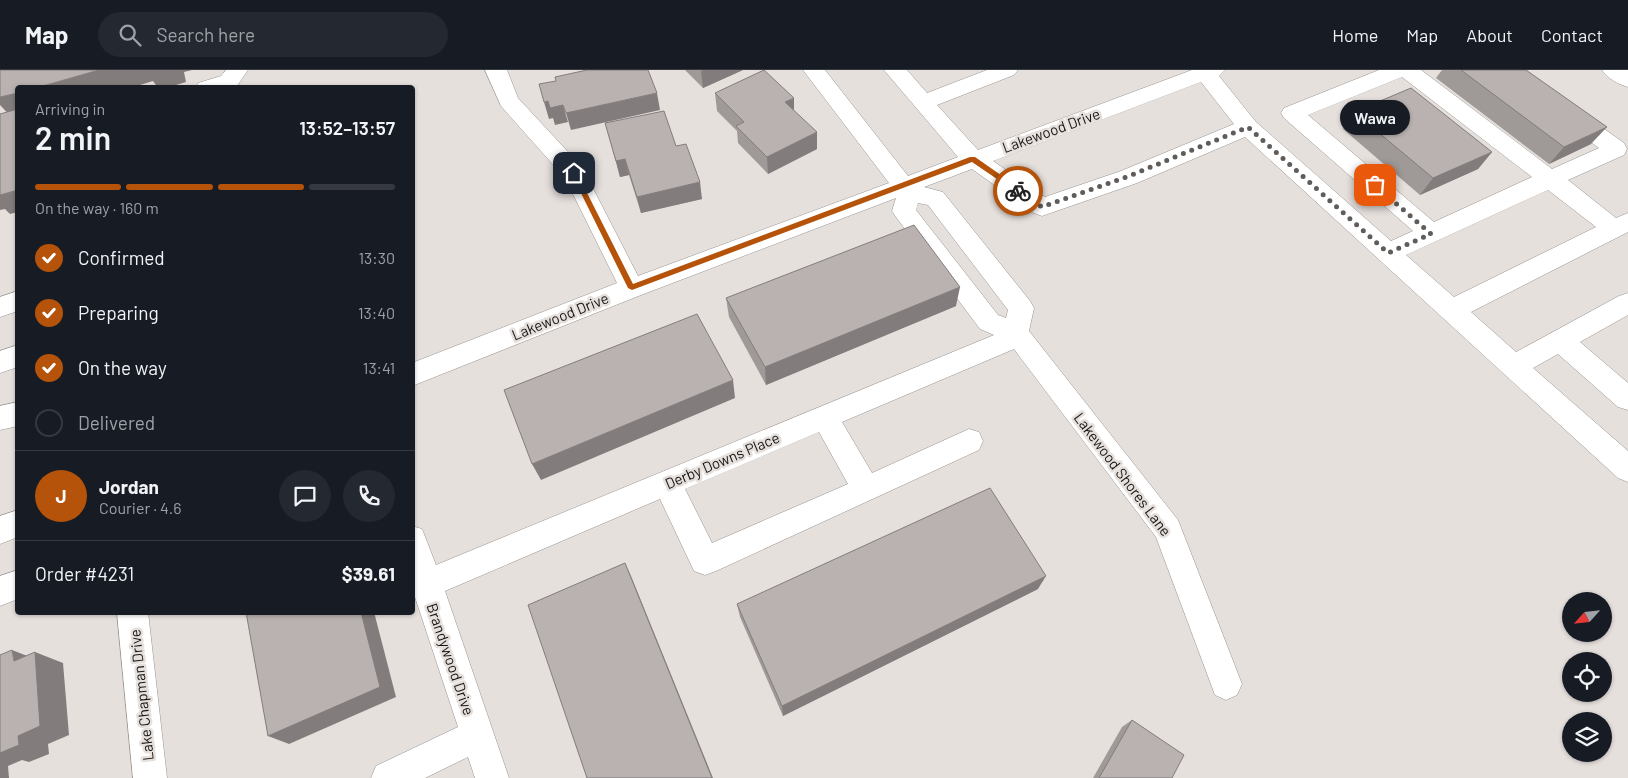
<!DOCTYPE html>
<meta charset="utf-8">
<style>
body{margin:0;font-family:Barlow,sans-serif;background:#242831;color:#f1f3f6;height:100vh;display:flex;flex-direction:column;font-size:19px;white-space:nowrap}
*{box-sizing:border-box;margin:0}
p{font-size:16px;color:#9ea1a6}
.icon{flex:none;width:28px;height:28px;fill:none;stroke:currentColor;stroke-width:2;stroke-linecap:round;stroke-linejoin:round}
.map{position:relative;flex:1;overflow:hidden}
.sheet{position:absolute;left:15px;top:15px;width:400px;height:530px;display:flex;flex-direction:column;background:#171b24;border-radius:5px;box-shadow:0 1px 4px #0004}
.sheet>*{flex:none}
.needle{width:32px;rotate:243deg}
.buttons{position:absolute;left:1562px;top:522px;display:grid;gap:10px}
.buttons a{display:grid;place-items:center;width:50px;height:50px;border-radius:50%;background:#171b24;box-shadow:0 1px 4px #0004;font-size:25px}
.pin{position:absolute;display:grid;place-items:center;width:42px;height:42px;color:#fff;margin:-21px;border-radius:10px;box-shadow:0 2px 8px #0006}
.courier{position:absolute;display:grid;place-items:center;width:50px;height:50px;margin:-25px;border:4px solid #b45309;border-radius:50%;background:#fff;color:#222;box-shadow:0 1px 6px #0007}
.bubble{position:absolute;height:35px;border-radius:18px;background:#171b24;box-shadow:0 1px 4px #0004;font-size:16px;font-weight:600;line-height:35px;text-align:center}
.head em{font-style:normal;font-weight:600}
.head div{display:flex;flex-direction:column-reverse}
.head{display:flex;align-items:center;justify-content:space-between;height:85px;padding:0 20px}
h1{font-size:32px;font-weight:600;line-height:38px}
.bar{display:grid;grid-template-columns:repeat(4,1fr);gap:8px 5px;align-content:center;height:60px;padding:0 20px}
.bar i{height:6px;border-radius:4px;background:#363941}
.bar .active{background:#b45309}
.bar p{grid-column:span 4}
.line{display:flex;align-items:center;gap:12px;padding:0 20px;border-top:1px solid #363941}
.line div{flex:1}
.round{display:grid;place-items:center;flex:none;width:52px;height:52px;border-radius:26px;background:#242831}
ol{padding:0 20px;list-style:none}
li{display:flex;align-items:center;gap:15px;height:55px}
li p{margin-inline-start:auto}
li .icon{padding:5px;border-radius:50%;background:#b45309;color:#fff;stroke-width:4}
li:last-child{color:#9ea1a6}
li i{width:28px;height:28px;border:2px solid #363941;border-radius:50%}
header{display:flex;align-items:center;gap:30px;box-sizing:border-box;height:70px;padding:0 25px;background:#171b24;border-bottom:1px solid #363941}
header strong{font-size:24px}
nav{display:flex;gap:28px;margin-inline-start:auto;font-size:18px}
.search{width:350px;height:45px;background:#242831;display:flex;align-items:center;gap:12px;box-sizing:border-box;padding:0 18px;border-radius:28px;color:#9ea1a6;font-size:19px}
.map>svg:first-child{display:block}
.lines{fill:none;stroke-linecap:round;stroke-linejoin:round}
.minor-casing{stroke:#999390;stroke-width:1}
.highway-casing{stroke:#999390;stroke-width:1}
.minor{fill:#fff;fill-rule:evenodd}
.highway{fill:#fff;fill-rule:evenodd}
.wall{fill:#9f9998}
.shaded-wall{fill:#827d7c}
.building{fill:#b9b2b1;stroke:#827d7c}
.route{fill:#b45309}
.done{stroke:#5f5c5a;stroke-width:5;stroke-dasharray:0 9}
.labels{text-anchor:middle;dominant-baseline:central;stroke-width:5;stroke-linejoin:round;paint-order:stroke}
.street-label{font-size:15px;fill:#171513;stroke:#e6e0dd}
</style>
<header>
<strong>Map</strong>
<div class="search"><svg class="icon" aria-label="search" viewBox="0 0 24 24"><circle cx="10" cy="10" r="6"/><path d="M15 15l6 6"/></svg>Search here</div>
<nav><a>Home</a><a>Map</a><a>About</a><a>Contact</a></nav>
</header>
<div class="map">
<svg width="1628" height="708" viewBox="0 0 1628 708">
<rect width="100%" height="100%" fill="#e6e0dd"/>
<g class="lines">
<defs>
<g id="minor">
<polygon points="226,0 248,0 237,16 196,18 198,13 221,6"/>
<path d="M485 0H507L518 28 582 97 638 206 889 113 803 0H825L908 106 958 87 884 0H907L927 23 987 0H1018L1014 5 937 35 978 80 1192 0H1225L1219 6 1256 52 1391 171 1413 161 1284 48 1281 43 1284 38 1379 0H1421L1552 99 1599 78 1500 5 1496 0H1521L1624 73 1627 79 1624 85 1568 110 1616 148 1628 143V162L1471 242 1516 282 1619 226 1628 223V245L1580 272 1628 313V340L1618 337 1558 284 1533 298 1628 381V412L1618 408 1245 67 1137 113 1042 146 1034 143 972 99 924 117 943 122 1030 231 1034 238 1029 261 1178 450 1242 614 1237 625 1226 630 1215 625 1156 467 1014 279 842 352 872 403 969 359 979 362 983 371 979 380 716 501 705 505 694 501 660 429 445 521 509 708H475L468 687 425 708H371L376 696 458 657 412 518V456L422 459 436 495 994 265 980 259 896 147 892 141 896 128 641 225 412 316V293L617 213 565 108 501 36ZM1402 7 1532 107 1434 152 1308 45ZM1201 12 1234 54 1121 101 1045 127 993 91ZM1548 120 1596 157 1454 227 1406 185ZM918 133 928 135 1008 240 1006 248 998 245 916 140ZM819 362 848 414 712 473 685 419Z"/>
<polygon points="18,221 18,241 0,247 0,227"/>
<polygon points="18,275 18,297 0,303 0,281"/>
<polygon points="18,332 18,356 0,360 0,336"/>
<polygon points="18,440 18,467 0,474 0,446"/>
<polygon points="18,500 18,529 0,536 0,506"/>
<polygon points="117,542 148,542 167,708 133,708"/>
</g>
<path id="highway" d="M1602 0H1628V17C1618 14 1608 9 1602 0Z"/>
</defs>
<use href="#minor" class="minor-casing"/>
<use href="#highway" class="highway-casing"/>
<use href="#minor" class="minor"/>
<use href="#highway" class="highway"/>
</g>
<g class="wall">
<polygon points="685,0 743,0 703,18"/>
<polygon points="1442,0 1526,0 1591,74 1549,94 1436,8"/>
<polygon points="715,23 794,41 817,79 768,104 738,73 737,61 717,41"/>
<polygon points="1354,42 1492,82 1478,99 1420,125 1343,59"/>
<polygon points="605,53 676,76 702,129 641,143 629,105 620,107"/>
<polygon points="726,228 956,236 766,315 729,247"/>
<polygon points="1038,519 783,646 740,547 737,534"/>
<polygon points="1132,650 1172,708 1093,708 1122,657"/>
</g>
<g class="shaded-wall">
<polygon points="99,0 192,0 184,2 186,12 166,18 158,18 153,11 130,18 36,18"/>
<polygon points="703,0 743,0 703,18 701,1"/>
<polygon points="18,23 18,50 14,50 0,35 0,27"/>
<polygon points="657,23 660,40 571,60 566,43"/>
<polygon points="794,28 794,45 785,32"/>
<polygon points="548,31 563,35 568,52 555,55 553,48 549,49 544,32"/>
<polygon points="1607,57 1591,74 1549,94 1564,77"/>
<polygon points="817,62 817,79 768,104 767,87"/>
<polygon points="1492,82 1478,99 1420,125 1433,108"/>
<polygon points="625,89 629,105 620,107 616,91"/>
<polygon points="700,112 702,129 641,143 637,127"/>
<polygon points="18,120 18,142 10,144 5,139 0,140 0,125"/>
<polygon points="960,217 956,236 766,315 765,297"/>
<polygon points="733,310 735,328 541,410 532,394"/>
<polygon points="625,493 631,506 713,708 712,708"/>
<polygon points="1046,506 1038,519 783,646 782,636"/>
<polygon points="361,542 374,542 396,627 289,674 268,666"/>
<polygon points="12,580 35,589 35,582 63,593 69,665 48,674 49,684 29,692 22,690 8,696 9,708 0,708 0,680 14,591"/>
</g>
<g class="building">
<polygon points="0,0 99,0 36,18 18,18 18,23 0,27"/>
<polygon points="587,0 648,0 657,23 566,43 563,35 550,38 548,31 544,32 539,14 556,11 555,7"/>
<polygon points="764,0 794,28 785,32 817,62 767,87 736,56 744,52 715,23"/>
<polygon points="1461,0 1526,0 1607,57 1564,77"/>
<polygon points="1411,18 1492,82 1433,108 1354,42"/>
<polygon points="18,39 18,120 0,125 0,44"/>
<polygon points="664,41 676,76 686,74 700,112 637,127 625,89 616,91 605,53"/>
<polygon points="914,155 960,217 765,297 726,228"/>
<polygon points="697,244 733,310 532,394 504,320"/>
<polygon points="990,418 1046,506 782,636 737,534"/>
<polygon points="625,493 712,708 587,708 528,535"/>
<polygon points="246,542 361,542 380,617 268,666"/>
<polygon points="12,580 14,591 35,582 40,656 18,666 19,675 0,683 0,585"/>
<polygon points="1132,650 1184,685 1172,708 1099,708"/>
</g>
<polygon class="route" points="970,87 975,87 1021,119 1021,122 1016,122 972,92 632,220 628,218 571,103 574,101 577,103 633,214"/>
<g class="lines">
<polyline class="done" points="1018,121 1042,137 1129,106 1248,57 1388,183 1431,164 1375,115"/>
</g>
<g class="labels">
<g class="street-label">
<text transform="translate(1051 60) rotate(-20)">Lakewood Drive</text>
<text transform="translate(560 246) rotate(-22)">Lakewood Drive</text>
<text transform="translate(722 390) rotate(-23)">Derby Downs Place</text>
<text transform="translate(1123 404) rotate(53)">Lakewood Shores Lane</text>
<text transform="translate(451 589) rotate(71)">Brandywood Drive</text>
<text transform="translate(141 625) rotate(-96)">Lake Chapman Drive</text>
</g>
</g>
</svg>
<div class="buttons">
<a><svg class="needle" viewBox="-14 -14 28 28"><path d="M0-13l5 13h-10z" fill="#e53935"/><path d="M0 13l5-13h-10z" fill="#9ea1a6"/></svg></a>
<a><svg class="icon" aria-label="locate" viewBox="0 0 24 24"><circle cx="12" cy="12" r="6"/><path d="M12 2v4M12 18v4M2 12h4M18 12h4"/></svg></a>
<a><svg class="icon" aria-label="layers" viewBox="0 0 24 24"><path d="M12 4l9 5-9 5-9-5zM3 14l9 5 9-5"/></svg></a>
</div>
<div class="pin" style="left:1375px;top:115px;background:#ea580c"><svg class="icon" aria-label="bag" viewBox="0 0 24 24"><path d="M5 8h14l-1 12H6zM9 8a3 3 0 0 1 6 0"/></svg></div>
<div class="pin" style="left:574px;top:103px;background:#1f2937"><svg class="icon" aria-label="home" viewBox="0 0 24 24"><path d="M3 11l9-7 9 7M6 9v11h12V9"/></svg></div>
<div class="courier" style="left:1018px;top:121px"><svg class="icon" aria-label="bike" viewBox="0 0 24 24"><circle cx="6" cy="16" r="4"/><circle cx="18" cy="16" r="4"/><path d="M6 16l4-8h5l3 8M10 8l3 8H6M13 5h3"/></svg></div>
<div class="bubble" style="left:1340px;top:30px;width:70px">Wawa</div>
<section class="sheet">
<div class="head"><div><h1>2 min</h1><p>Arriving in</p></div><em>13:52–13:57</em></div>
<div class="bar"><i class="active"></i><i class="active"></i><i class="active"></i><i></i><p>On the way · 160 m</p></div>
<ol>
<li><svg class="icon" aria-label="check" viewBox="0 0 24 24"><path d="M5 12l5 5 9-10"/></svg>Confirmed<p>13:30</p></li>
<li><svg class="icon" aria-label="check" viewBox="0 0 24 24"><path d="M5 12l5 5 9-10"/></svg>Preparing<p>13:40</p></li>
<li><svg class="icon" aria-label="check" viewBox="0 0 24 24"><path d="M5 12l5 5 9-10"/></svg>On the way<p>13:41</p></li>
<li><i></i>Delivered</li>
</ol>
<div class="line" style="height:90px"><b class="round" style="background:#b45309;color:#fff">J</b><div><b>Jordan</b><p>Courier · 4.6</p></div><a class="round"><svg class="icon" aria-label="chat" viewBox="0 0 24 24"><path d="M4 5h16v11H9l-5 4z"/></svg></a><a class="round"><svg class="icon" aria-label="phone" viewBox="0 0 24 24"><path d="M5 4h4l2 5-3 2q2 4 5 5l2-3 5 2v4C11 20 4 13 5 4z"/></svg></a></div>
<div class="line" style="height:65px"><div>Order #4231</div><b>$39.61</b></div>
</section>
</div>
